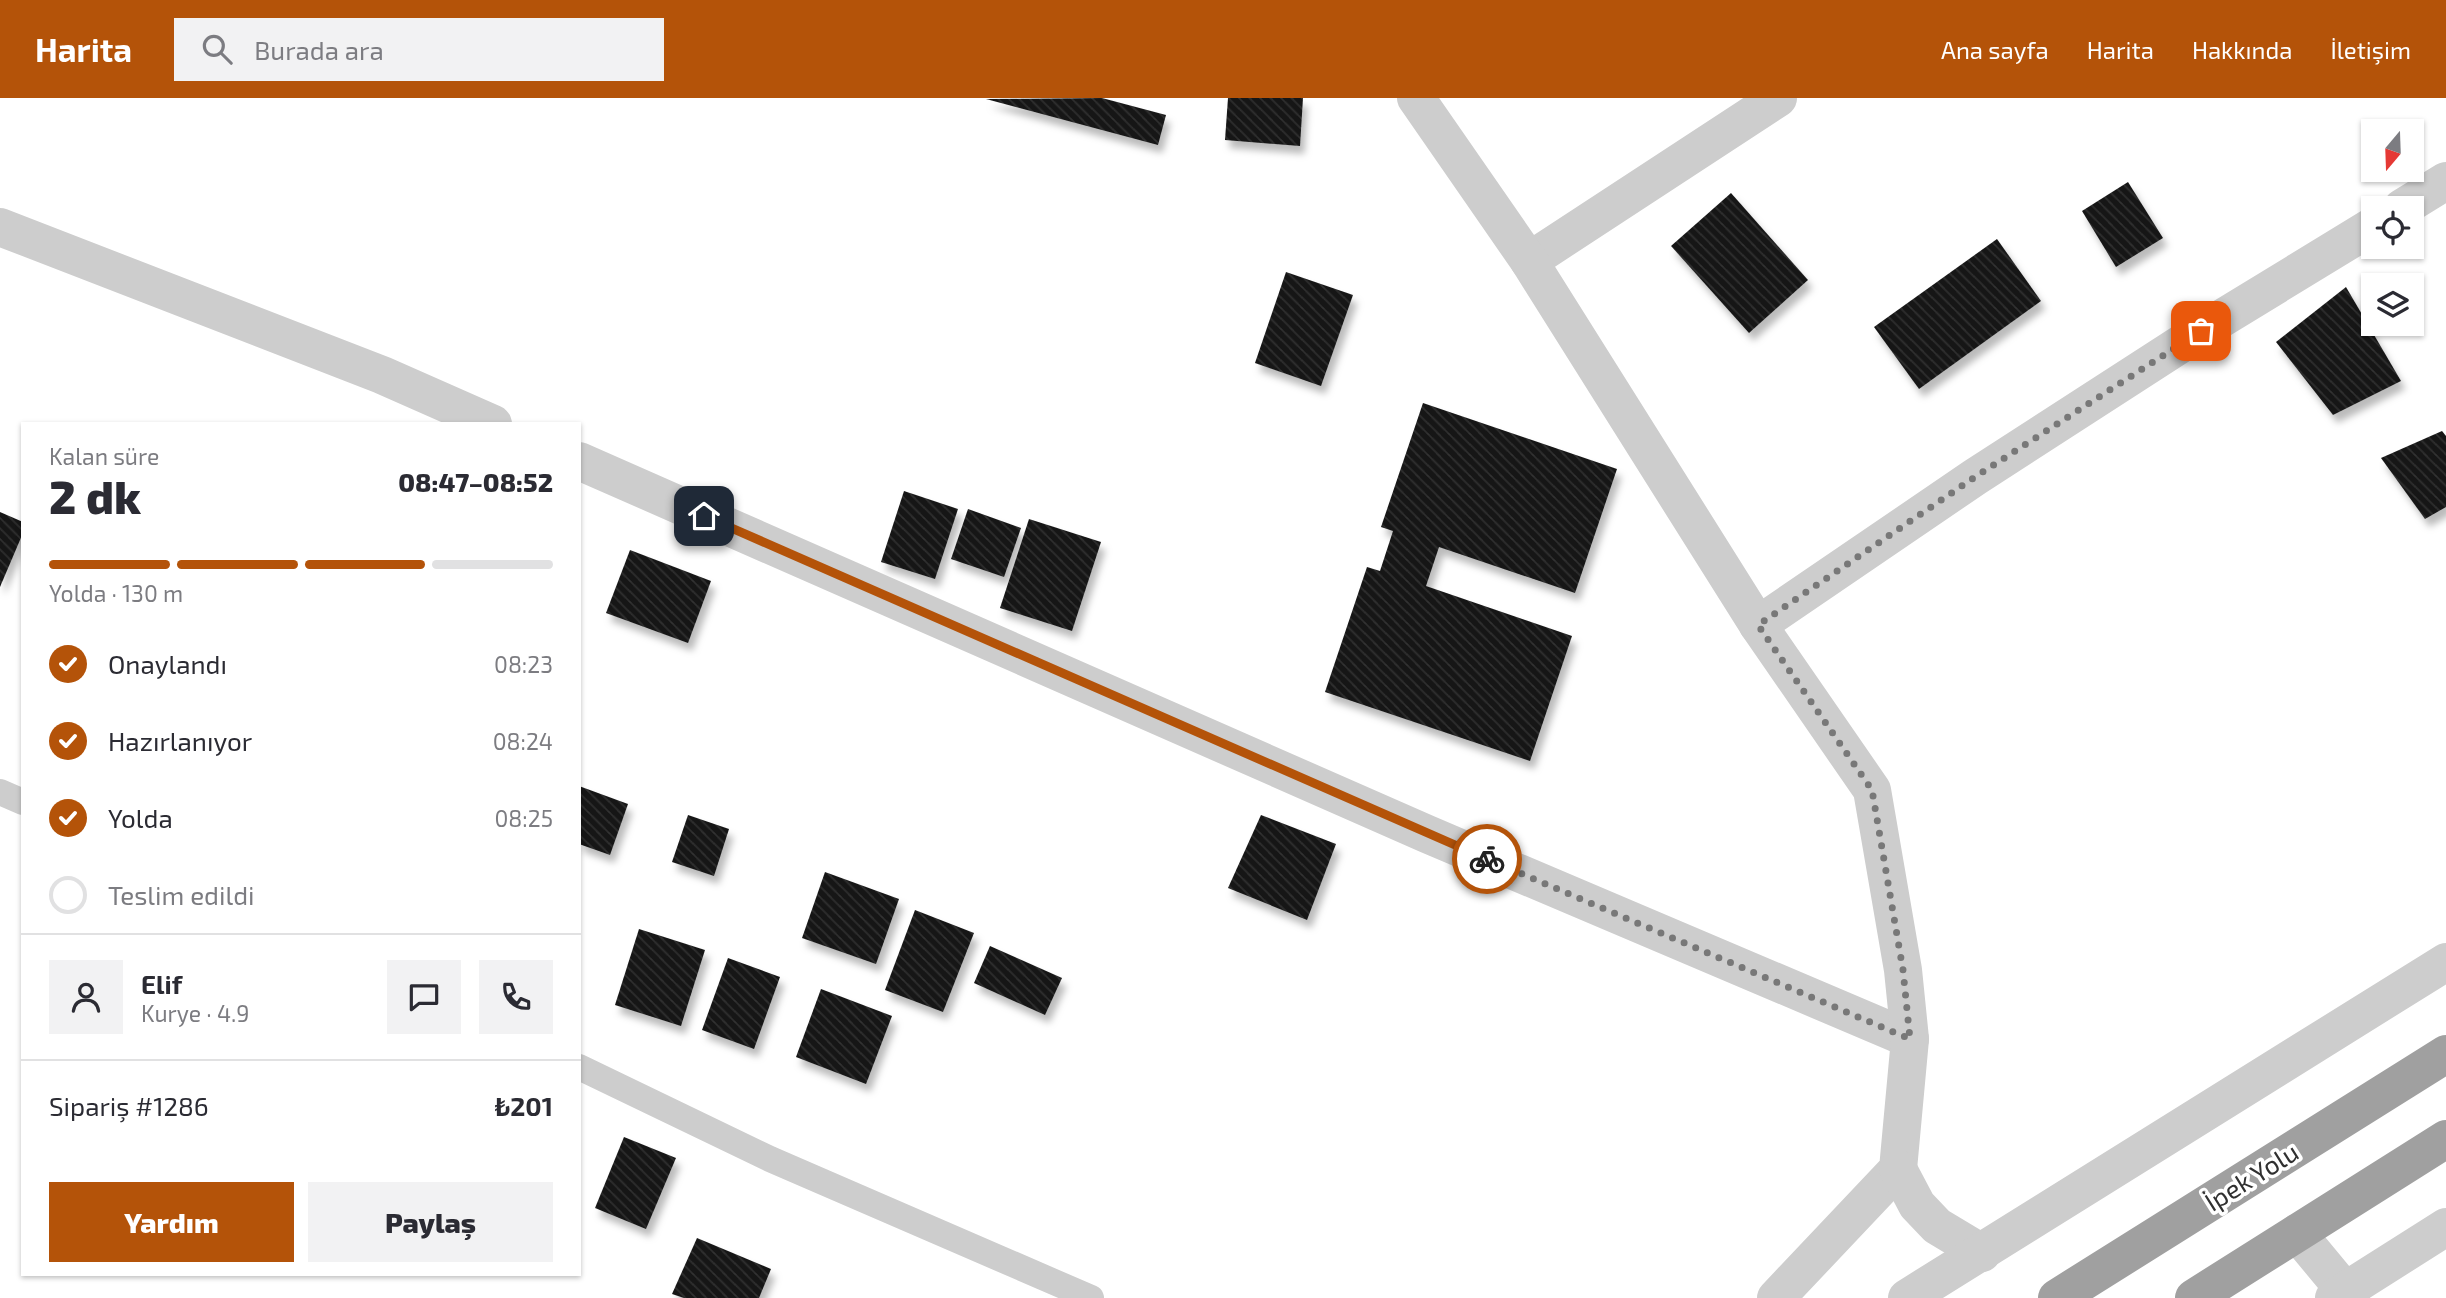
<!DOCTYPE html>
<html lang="tr">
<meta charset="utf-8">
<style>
body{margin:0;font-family:"Exo 2",sans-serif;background:#f2f2f3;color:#2b2b33;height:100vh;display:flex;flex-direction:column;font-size:26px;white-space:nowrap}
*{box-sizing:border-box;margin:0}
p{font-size:23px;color:#7c7c81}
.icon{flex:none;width:38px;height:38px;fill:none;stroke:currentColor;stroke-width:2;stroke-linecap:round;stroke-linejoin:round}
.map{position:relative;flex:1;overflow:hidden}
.side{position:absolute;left:21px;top:324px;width:560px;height:854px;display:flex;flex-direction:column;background:#fff;border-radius:0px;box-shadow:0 2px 5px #0004}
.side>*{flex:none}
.needle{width:46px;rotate:199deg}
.fabs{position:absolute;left:2361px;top:21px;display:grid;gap:14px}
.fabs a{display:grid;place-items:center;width:63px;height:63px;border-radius:0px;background:#fff;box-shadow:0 2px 5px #0004;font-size:35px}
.pin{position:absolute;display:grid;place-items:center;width:60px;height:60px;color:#fff;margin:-30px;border-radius:14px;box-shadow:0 4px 10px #0006}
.courier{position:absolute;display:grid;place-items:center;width:70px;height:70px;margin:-35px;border:5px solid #b45309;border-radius:50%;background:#fff;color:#222;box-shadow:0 2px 9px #0007}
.head em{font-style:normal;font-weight:800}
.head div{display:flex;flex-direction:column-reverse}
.head{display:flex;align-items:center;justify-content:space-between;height:119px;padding:0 28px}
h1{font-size:46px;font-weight:800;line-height:52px}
.bar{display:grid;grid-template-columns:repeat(4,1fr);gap:10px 7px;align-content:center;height:84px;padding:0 28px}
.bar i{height:9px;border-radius:5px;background:#e1e1e2}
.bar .selected{background:#b45309}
.bar p{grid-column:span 4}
.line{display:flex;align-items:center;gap:18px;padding:0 28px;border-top:2px solid #e1e1e2}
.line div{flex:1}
.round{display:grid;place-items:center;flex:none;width:74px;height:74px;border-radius:0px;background:#f2f2f3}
ol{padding:0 28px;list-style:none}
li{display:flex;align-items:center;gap:21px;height:77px}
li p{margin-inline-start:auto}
li .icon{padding:7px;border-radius:50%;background:#b45309;color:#fff;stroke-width:4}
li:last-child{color:#7c7c81}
li i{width:38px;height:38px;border:4px solid #e1e1e2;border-radius:50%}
.primary-button{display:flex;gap:14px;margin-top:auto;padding:14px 28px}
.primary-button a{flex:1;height:80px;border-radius:0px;background:#b45309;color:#fff;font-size:28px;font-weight:800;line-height:80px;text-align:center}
.primary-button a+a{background:#f2f2f3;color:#2b2b33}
header{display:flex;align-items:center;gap:42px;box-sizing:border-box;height:98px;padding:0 35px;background:#b45309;color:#fff}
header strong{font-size:33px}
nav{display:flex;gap:38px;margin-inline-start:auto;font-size:24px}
.search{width:490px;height:63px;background:#f2f2f3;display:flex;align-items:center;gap:18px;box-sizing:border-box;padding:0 24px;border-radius:0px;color:#7c7c81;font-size:26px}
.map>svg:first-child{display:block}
.building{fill:url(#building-back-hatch);filter:url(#shadow)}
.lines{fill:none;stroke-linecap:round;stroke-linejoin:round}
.service{stroke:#cdcdcd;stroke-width:26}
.minor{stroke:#cdcdcd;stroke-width:38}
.tertiary{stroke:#cdcdcd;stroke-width:38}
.trunk{stroke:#a0a0a0;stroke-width:38}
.done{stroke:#787878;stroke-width:7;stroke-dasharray:0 12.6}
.route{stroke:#b45309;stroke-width:9}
.labels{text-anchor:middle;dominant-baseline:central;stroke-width:7;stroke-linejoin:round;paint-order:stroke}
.street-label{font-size:26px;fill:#303030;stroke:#fff}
</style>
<header>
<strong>Harita</strong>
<div class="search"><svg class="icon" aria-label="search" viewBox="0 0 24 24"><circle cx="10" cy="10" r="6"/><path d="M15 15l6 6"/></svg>Burada ara</div>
<nav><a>Ana sayfa</a><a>Harita</a><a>Hakkında</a><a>İletişim</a></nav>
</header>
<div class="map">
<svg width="2446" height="1200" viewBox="0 0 2446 1200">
<defs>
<pattern id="building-back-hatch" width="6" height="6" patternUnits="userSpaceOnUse" patternTransform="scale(1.75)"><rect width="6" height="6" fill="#171717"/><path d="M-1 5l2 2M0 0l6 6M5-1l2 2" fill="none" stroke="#303030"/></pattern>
<filter id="shadow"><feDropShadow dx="4.5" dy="8" stdDeviation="3.5" flood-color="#0004"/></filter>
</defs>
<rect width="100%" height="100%" fill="#fff"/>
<g class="building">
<polygon points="1102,0 1166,17 1158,47 986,1"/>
<polygon points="1228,0 1303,0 1300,48 1225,42"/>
<polygon points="2128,84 2163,140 2116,169 2082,113"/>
<polygon points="1731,95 1808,182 1749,235 1671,148"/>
<polygon points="1997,141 2041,203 1919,291 1874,229"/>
<polygon points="1286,174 1353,197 1321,288 1255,265"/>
<polygon points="2346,189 2401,283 2333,317 2276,244"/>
<polygon points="1423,305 1617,371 1575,495 1439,449 1426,488 1572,538 1530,663 1325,594 1367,469 1380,473 1393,433 1381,429"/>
<polygon points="2442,333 2446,338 2446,409 2425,421 2381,360"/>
<polygon points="904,393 958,411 935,481 881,464"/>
<polygon points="968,411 1021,430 1004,479 951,461"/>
<polygon points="0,414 23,424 23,435 0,489"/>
<polygon points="1029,421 1101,444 1072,533 1000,510"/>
<polygon points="630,452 711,483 688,545 606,515"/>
<polygon points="579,688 628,706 610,757 579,746"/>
<polygon points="688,717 729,731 714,778 672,764"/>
<polygon points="1261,717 1336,746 1307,822 1228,790"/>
<polygon points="825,774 899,801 876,866 802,840"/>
<polygon points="915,812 974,835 943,914 885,892"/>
<polygon points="639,831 705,852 681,928 615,907"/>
<polygon points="990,848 1062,880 1045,917 974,885"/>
<polygon points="728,860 780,879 754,951 702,932"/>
<polygon points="821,891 892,918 866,986 796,959"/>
<polygon points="624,1039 676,1060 646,1131 595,1110"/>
<polygon points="697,1140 771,1171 759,1200 684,1200 672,1196"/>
</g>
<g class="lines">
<g class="service">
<polyline points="0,694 23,704"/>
<polyline points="579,969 770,1061 1091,1200"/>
</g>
<g class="minor">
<polyline points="2402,110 2446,83"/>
<polyline points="0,129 382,277 493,326"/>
<polyline points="1529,163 1778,0"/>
<polyline points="579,363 1427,736 1910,941"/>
<polyline points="1758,527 1975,379 2201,233 2373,128"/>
<polyline points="2297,1135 2351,1200"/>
</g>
<g class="tertiary">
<polyline points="1416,0 1529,163 1758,527 1872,692 1903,872 1910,941 1898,1071 1776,1200"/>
<polyline points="1898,1071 1917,1107 1937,1128 1982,1155"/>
<polyline points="1907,1200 2446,864"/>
<polyline points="2334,1200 2446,1129"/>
</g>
<g class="trunk">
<polyline points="2057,1200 2446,956"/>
<polyline points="2194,1200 2446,1041"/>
</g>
</g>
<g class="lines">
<polyline class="done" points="1487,761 1910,941 1903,872 1872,692 1758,527 1975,379 2201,233"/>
<polyline class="route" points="704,418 1487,761"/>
</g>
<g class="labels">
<g class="street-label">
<text transform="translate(2251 1078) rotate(-32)">İpek Yolu</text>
</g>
</g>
</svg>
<div class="fabs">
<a><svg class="needle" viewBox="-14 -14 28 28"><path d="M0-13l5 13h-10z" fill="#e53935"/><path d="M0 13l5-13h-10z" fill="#7c7c81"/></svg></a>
<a><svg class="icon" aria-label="locate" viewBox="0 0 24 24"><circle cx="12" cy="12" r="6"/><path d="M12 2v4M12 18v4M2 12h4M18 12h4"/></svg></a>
<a><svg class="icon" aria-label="layers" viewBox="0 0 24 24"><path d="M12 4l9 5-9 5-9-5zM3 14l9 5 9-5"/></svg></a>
</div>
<div class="pin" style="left:2201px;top:233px;background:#ea580c"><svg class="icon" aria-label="bag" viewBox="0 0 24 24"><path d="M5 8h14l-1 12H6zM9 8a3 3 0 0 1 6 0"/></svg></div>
<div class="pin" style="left:704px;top:418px;background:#1f2937"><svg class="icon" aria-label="home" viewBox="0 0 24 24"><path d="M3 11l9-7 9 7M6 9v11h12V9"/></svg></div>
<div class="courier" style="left:1487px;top:761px"><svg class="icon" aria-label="bike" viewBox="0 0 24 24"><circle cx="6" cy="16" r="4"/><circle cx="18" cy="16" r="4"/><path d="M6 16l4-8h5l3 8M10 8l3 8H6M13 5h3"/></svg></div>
<section class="side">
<div class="head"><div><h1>2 dk</h1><p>Kalan süre</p></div><em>08:47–08:52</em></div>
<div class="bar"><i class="selected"></i><i class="selected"></i><i class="selected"></i><i></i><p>Yolda · 130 m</p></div>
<ol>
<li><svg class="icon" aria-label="check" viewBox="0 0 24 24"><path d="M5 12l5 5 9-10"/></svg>Onaylandı<p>08:23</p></li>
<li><svg class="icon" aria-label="check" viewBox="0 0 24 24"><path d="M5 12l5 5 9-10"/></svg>Hazırlanıyor<p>08:24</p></li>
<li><svg class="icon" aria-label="check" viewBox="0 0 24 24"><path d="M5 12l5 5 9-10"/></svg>Yolda<p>08:25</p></li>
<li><i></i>Teslim edildi</li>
</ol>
<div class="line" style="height:126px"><a class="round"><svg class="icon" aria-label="person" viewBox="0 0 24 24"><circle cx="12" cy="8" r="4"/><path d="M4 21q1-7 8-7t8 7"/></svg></a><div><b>Elif</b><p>Kurye · 4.9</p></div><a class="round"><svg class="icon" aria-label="chat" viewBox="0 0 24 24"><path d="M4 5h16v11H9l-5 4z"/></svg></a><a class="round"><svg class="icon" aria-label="phone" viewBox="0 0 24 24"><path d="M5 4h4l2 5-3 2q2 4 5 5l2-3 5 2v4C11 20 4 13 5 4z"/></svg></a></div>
<div class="line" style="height:91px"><div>Sipariş #1286</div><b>₺201</b></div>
<div class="primary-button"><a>Yardım</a><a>Paylaş</a></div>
</section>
</div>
